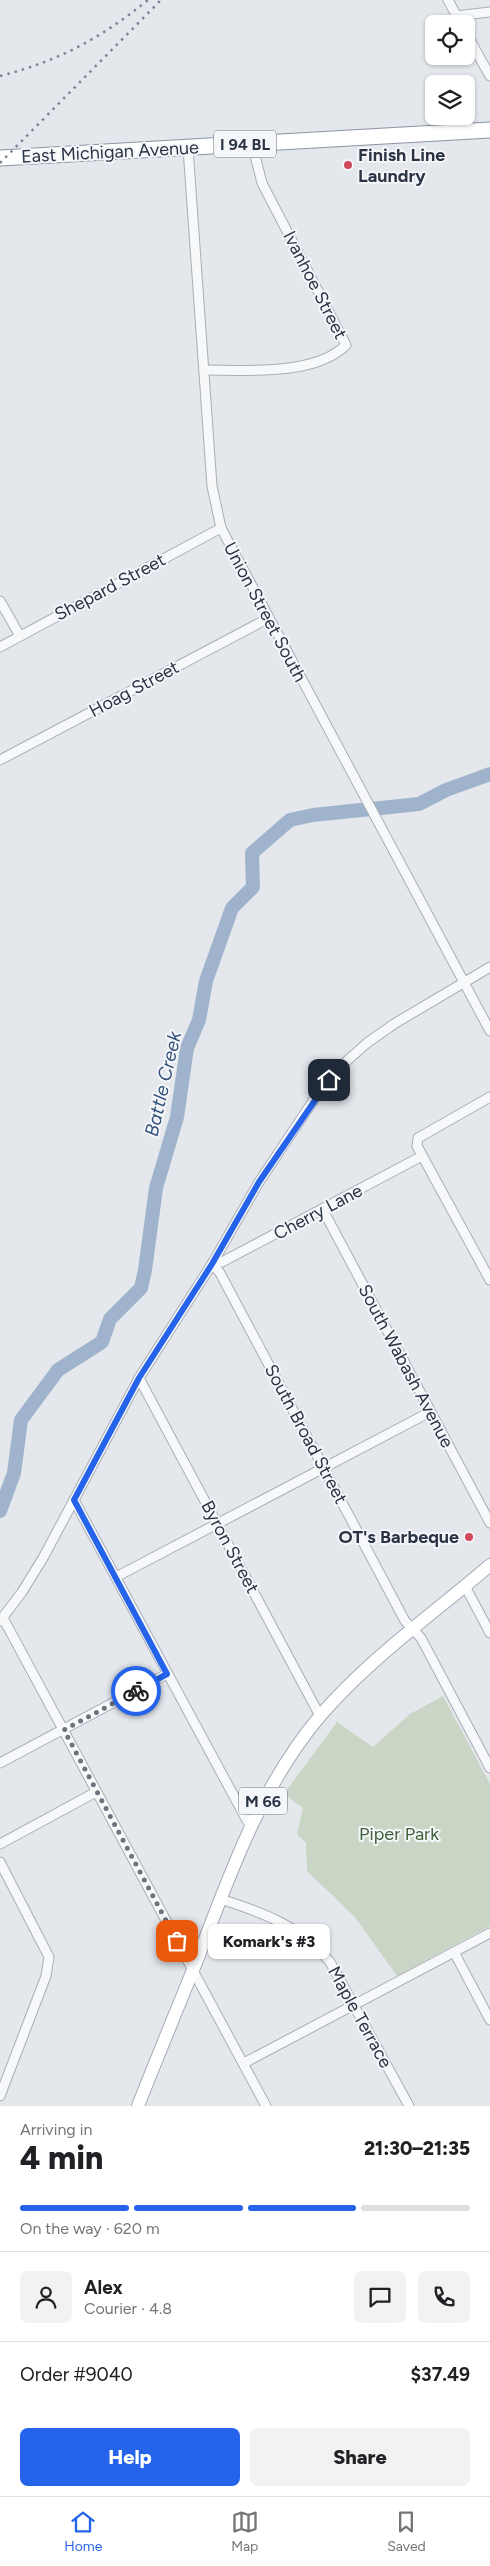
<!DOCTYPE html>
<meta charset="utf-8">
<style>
body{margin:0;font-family:Figtree,sans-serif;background:#f2f2f2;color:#202124;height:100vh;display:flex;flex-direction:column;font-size:19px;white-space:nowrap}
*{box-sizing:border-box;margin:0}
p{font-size:16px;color:#757577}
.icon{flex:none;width:28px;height:28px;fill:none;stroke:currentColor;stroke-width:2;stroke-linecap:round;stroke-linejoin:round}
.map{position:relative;height:2106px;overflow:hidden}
.side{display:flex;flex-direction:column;background:#fff;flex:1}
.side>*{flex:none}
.tools{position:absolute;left:425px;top:15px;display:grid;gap:10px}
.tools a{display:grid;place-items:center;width:50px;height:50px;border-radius:8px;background:#fff;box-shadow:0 1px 4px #0004;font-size:25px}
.pin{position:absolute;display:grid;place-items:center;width:42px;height:42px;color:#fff;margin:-21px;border-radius:10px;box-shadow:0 2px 8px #0006}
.courier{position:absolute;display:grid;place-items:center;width:50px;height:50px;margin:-25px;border:4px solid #2563eb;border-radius:50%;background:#fff;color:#222;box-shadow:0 1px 6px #0007}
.bubble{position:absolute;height:35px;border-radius:8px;background:#fff;box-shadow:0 1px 4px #0004;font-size:16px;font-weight:800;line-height:35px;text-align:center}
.headline em{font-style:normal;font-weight:800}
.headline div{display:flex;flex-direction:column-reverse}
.headline{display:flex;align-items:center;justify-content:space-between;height:85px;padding:0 20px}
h1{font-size:32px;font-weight:800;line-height:38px}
.bar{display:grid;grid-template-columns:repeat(4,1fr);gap:8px 5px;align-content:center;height:60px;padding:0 20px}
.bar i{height:6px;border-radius:4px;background:#e0e0e0}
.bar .selected{background:#2563eb}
.bar p{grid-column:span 4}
.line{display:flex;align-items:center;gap:12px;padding:0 20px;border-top:1px solid #e0e0e0}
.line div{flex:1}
.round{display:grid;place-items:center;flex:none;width:52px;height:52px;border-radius:8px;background:#f2f2f2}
.primary-button{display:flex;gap:10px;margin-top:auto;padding:10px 20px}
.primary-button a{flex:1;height:58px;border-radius:8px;background:#2563eb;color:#fff;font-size:20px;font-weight:800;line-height:58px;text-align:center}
.primary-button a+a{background:#f2f2f2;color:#202124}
.tab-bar{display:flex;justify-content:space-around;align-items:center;height:70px;border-top:1px solid #e0e0e0;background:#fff;font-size:14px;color:#757577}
.tab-bar a{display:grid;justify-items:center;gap:2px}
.tab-bar .selected{color:#2563eb}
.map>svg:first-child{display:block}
.green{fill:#c9d6c5}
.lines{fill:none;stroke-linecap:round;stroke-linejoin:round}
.river{stroke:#9fb4cc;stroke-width:14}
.street-casing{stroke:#a9aeb7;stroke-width:11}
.primary-casing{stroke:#a3abb8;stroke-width:14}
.highway-casing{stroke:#8b94a3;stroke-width:17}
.street{stroke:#f7f8fa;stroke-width:9}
.primary{stroke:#fff;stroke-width:12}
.highway{stroke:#fff;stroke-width:15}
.rail{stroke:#7d8696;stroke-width:2.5;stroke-dasharray:2.5 5;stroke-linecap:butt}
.done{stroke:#6c737f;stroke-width:5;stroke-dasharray:0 9}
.route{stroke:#2563eb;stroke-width:6}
.poi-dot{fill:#d1495b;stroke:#f4f6f9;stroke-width:2}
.labels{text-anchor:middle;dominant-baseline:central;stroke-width:4;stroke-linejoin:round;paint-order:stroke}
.shield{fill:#f4f6f9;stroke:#676e7b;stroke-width:1}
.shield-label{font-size:16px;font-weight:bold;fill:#2b3445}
.street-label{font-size:18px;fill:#2b3445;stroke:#f4f6f9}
.poi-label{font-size:18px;font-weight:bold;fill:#2b3445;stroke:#f4f6f9;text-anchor:start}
.park-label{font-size:18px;fill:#3f6138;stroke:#f4f6f9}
.water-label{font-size:19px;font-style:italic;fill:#34527a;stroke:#f4f6f9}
</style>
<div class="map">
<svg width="490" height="2106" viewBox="0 0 490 2106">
<rect width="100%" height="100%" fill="#e4e7ec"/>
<polygon class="green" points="443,1696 490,1784 490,1926 397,1976 355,1917 307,1871 306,1843 297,1834 303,1808 284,1794 337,1722 373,1747 410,1714"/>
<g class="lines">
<polyline class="river" points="0,1511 14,1473 21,1420 58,1370 102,1342 110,1319 141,1288 145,1270 156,1188 177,1117 187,1048 199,1020 206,981 232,908 253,887 252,853 290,820 313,815 419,804 446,790 490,774"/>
<defs>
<g id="street">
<polyline points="448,0 461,24"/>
<polyline points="456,16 490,12"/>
<polyline points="466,33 490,76"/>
<polyline points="188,148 212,486 221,528 490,1031"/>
<path d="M204 370C246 370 315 376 346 345L262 183 252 144"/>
<polyline points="0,601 20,636"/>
<polyline points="0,647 221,528"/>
<polyline points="0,760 267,619"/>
<polyline points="490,1097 418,1138 417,1146 490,1280"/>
<polyline points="323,1210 490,1523"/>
<polyline points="212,1264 220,1273 405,1621 421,1638 490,1768"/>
<polyline points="212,1264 222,1262 422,1156"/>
<polyline points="139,1378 320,1716"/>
<polyline points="74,1500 250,1826"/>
<polyline points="116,1577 430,1412"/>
<polyline points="465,1586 490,1633"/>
<polyline points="3,1618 266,2106"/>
<polyline points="0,1621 22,1592 43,1558 139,1378 212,1264 259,1182 319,1092 340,1067 367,1043 394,1024 490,967"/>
<polyline points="0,1763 167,1674"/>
<polyline points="0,1844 96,1792"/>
<polyline points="0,1862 49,1957 46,1976 0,2096"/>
<path d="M220 1899C262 1912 302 1927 330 1962L409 2106"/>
<polyline points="454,1952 490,2020"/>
<polyline points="244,2063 490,1933"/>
</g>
<path id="primary" d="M138 2106C158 2055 179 2005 199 1955 231 1871 261 1786 320 1716 369 1659 433 1614 490 1565"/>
<polyline id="highway" points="0,158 490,130"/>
</defs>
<use href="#street" class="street-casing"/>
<use href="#primary" class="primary-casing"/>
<use href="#highway" class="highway-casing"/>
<use href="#street" class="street"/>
<use href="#primary" class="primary"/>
<use href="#highway" class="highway"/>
<g class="rail">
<path d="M0 76C59 61 101 38 148 0"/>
<polyline points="0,163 161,0"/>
</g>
</g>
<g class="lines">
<polyline class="done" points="136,1691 64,1730 177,1941"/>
<polyline class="route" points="136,1691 167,1674 74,1500 139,1378 212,1264 259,1182 329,1080"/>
</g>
<g class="poi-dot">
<circle cx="348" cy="165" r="5"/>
<circle cx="469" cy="1537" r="5"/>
</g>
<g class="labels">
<g class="shield">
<rect x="214" y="130.5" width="62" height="27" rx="4"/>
<rect x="239" y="1787.5" width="48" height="27" rx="4"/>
</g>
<g class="shield-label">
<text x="245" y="144">I 94 BL</text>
<text x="263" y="1801">M 66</text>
</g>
<g class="street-label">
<text transform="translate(110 152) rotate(-3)">East Michigan Avenue</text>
<text transform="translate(315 285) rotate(63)">Ivanhoe Street</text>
<text transform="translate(110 587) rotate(-28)">Shepard Street</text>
<text transform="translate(265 612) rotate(62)">Union Street South</text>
<text transform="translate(134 689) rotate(-28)">Hoag Street</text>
<text transform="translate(318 1212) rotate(-28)">Cherry Lane</text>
<text transform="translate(406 1366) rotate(62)">South Wabash Avenue</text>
<text transform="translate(306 1434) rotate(62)">South Broad Street</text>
<text transform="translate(230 1547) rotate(62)">Byron Street</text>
<text transform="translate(360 2017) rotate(61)">Maple Terrace</text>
</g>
<g class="poi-label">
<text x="358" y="155">Finish Line<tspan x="358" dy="21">Laundry</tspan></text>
<text x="459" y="1537" text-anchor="end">OT's Barbeque</text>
</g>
<g class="park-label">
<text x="399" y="1834">Piper Park</text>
</g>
<g class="water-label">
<text transform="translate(163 1084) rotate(-77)">Battle Creek</text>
</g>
</g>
</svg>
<div class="tools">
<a><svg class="icon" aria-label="locate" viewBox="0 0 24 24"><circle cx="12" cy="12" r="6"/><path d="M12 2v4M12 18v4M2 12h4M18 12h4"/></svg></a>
<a><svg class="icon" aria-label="layers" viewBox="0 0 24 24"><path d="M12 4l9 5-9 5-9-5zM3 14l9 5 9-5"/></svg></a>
</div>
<div class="pin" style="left:177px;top:1941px;background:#ea580c"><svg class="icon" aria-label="bag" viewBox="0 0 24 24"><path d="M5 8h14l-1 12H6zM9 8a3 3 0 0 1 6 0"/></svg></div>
<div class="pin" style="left:329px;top:1080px;background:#1f2937"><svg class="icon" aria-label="home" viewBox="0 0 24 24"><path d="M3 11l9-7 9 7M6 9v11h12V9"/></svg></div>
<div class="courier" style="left:136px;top:1691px"><svg class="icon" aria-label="bike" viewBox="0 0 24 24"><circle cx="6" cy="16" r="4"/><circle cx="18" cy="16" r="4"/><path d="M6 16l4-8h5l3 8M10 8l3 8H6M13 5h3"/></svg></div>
<div class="bubble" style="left:208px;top:1924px;width:122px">Komark's #3</div>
</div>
<section class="side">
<div class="headline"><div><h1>4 min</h1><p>Arriving in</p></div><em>21:30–21:35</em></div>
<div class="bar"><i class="selected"></i><i class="selected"></i><i class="selected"></i><i></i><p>On the way · 620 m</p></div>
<div class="line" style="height:90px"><a class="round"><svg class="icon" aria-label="person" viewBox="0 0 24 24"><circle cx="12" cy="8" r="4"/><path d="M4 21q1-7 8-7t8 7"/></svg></a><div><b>Alex</b><p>Courier · 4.8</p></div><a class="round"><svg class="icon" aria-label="chat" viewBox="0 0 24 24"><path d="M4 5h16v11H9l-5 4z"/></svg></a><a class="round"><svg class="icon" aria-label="phone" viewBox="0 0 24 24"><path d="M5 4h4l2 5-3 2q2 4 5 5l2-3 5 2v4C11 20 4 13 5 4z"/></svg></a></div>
<div class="line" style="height:65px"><div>Order #9040</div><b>$37.49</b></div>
<div class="primary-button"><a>Help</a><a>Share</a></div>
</section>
<nav class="tab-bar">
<a class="selected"><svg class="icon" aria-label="home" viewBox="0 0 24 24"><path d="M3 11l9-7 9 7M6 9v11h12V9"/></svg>Home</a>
<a><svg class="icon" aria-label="map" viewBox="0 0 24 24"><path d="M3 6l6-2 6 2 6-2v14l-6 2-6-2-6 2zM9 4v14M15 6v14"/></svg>Map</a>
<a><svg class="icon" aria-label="saved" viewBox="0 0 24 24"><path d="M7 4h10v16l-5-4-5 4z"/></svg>Saved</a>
</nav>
